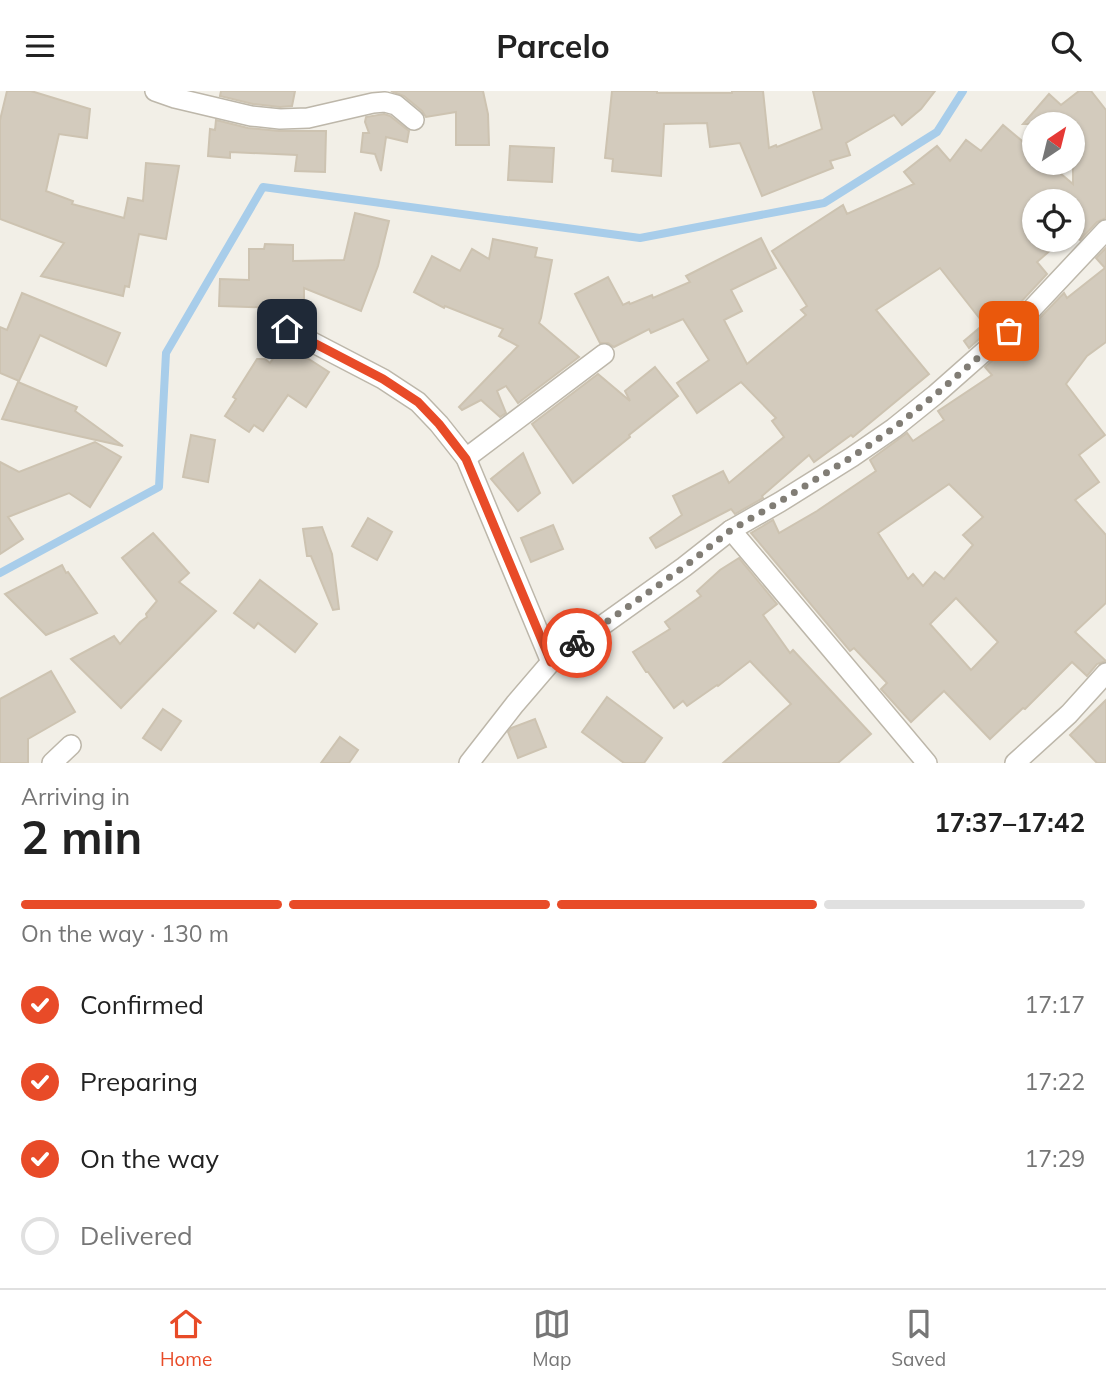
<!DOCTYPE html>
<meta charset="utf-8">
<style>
body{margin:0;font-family:Mulish,sans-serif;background:#f2f2f2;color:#222;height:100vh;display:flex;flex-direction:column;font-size:26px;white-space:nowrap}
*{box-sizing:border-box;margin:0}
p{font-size:23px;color:#767676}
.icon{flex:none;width:38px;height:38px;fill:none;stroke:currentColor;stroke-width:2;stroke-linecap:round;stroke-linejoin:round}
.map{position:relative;height:672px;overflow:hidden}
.sheet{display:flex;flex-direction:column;background:#fff;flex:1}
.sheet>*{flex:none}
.needle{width:46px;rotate:35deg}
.buttons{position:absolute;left:1022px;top:21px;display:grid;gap:14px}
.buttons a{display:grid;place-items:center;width:63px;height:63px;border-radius:50%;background:#fff;box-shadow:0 2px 5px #0004;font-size:35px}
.pin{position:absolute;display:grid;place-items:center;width:60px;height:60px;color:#fff;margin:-30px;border-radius:14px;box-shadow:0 4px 10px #0006}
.courier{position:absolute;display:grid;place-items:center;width:70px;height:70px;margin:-35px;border:5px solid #e84b28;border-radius:50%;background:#fff;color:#222;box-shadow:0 2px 9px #0007}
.head em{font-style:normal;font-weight:700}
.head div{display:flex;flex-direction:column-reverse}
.head{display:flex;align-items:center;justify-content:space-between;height:119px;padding:0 21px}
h1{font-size:46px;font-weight:700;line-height:52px}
.bar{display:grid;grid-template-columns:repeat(4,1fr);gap:10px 7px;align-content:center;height:84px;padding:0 21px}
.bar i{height:9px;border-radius:5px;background:#e0e0e0}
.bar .current{background:#e84b28}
.bar p{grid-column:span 4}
ol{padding:0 21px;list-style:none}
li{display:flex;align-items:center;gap:21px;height:77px}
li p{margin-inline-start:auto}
li .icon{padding:7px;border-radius:50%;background:#e84b28;color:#fff;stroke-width:4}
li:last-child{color:#767676}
li i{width:38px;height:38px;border:4px solid #e0e0e0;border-radius:50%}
header{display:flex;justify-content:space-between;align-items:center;height:91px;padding:0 21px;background:#fff;font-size:32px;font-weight:700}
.menu{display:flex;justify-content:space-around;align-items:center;height:98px;border-top:2px solid #e0e0e0;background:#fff;font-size:19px;color:#767676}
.menu a{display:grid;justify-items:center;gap:4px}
.menu .current{color:#e84b28}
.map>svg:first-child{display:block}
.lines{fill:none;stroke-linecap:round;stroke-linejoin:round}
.stream{stroke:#a8cdea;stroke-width:8}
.building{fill:#d3cbbd;stroke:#cdc3b1;stroke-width:2;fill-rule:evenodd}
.street-casing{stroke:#bdb7aa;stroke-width:22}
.street{stroke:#fff;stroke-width:19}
.done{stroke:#817d75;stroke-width:7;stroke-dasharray:0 12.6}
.route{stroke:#e84b28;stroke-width:9}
</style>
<header><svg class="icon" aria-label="menu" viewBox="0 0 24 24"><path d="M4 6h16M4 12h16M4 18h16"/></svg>Parcelo<svg class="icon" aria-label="search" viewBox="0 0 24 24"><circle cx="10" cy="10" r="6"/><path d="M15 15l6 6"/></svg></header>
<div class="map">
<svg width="1106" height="672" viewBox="0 0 1106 672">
<rect width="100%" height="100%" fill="#f2efe7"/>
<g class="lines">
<polyline class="stream" points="0,482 159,396 166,262 263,96 640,147 824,112 937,41 963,0"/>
</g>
<g class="building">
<polygon points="7,0 31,0 90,18 87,47 59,43 46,100 73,110 72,113 124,127 128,107 143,110 146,72 179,75 166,148 139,143 129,196 125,195 123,205 41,185 64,152 0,128 0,29"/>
<polygon points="221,0 295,0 292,15 280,16 253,13 220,5"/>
<polygon points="391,0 483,0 488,23 489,54 456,54 456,21 426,26 422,20 404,5"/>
<polygon points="612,0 657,0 657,2 732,2 732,0 763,0 769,57 776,54 777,56 822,38 813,0 935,0 921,18 902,34 894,24 846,52 850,64 830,70 833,77 762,105 740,52 710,56 707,32 664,33 661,85 612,80 613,68 605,67"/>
<polygon points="1079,0 1091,0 1106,19 1106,127 1097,131 1080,149 1073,142 1073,110 1034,110 1034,149 1062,149 1037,171 1047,183 1020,212 969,257 964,250 984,233 940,177 876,219 929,283 853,346 851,344 814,371 809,364 762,405 763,407 735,423 731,418 656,457 650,447 682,424 673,405 723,380 729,392 784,346 772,330 776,327 741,291 697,322 677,292 709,269 683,228 651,242 649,238 614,256 608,252 600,252 575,203 608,186 623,214 629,211 630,213 652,204 653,207 690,191 686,185 761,147 776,177 731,199 742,220 724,229 747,273 806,224 801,219 807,215 772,160 843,114 847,123 914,93 904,81 937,55 950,70 966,49 981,60 1003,34 1034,60 1034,72 1048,72 1073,93 1073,33 1023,33 1049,3 1061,14"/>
<polygon points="384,23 390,25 409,40 407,51 386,46 381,80 375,63 361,61 363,42 369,42 365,31 366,26"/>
<polygon points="216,29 248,37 279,40 326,40 325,81 295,80 297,64 230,61 230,67 208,65 210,38 215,39"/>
<polygon points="510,55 554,57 552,91 508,89"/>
<polygon points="355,122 389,130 378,175 361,220 304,197 304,212 281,212 282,217 219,215 220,188 249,189 249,158 264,158 265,153 293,154 293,170 344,169"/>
<polygon points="493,148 537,157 535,166 552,169 541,227 539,232 579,266 518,312 506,295 497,300 506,322 500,326 481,309 462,319 459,316 518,255 499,245 503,238 445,215 444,217 414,201 432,165 460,180 472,158 489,168"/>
<path d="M1106 157V251L1087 265 1066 293 1105 344 1079 364 1099 391 1075 409 1106 444V512L1075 541 1106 570 1097 573 1087 585 1072 571 1025 618 1023 617 990 648 944 600 911 631 881 598 887 592 854 557 850 560 751 442 773 429 779 442 817 420 876 380 870 369 907 342 913 350 944 329 938 320 992 284 985 276 1037 230 1064 202 1067 207 1105 177 1096 167ZM949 393 983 426 963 444 973 454 944 488 935 481 923 495 913 483 908 488 878 442ZM956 507 998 551 971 579 930 533Z"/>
<polygon points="22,202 120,242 106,275 40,244 19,290 0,282 0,236 7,239"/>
<polygon points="290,256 329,281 306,316 288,304 263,340 254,334 249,341 225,325 236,308 233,306 257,268 265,268 270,272 278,260 285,264"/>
<polygon points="655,276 678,305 629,344 630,346 573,392 532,333 598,283 630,310 625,300"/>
<polygon points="18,291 77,316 75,320 123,355 2,328"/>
<polygon points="191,344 215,349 208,391 183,386"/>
<polygon points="95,351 121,366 90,416 69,402 8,426 23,448 0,463 0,371 19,381"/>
<polygon points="523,362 540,402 518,420 491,388"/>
<polygon points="368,427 392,441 377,469 352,455"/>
<polygon points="553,434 563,458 531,471 521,447"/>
<polygon points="322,436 332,463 339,518 333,519 311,465 307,465 303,438"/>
<polygon points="153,442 189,482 179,491 216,520 121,617 71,568 114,545 120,553 140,531 147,526 146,523 157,510 122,467"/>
<polygon points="739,467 777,513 763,524 790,562 793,559 871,643 838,672 723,672 791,613 750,570 718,595 717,594 687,615 683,610 674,617 648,581 646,581 633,561 670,538 665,531 701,505 697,500 720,479"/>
<polygon points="62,474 66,482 68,481 97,522 46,544 5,503"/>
<polygon points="260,489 317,533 295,561 258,532 254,537 234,522"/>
<polygon points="51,580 75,621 28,648 28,672 0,672 0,608"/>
<polygon points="607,606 662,647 644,672 624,672 582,641"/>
<polygon points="1106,609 1106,672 1097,672 1070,644"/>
<polygon points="163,618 181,630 161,659 143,647"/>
<polygon points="535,628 546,656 518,667 508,641 511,637"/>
<polygon points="340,646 358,659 349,672 321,672"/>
</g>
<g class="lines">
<defs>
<g id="street">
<polyline points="155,0 175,7 251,25 280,28 308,27 373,12 385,11 396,14 414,29"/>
<polyline points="287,238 383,288 418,311 439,333 466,367 551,571"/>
<polyline points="466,367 604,263"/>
<polyline points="731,439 927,672"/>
<polyline points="52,672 71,654"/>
<polyline points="469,672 515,613 551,571 684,476 731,439 780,411 852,366 894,337 935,304 1029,221 1106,139"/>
<polyline points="1015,672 1069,623 1106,582"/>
</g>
</defs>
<use href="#street" class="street-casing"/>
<use href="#street" class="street"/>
</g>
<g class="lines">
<polyline class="done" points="577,552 684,476 731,439 779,411 852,366 894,337 935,304 1009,240"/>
<polyline class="route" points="287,238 383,288 418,311 439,333 466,368 551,571 577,552"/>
</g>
</svg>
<div class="buttons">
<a><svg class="needle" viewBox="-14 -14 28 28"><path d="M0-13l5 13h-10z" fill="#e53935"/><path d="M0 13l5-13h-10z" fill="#767676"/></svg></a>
<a><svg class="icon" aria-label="locate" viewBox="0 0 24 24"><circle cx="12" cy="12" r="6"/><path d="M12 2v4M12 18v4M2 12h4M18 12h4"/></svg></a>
</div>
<div class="pin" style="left:1009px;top:240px;background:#ea580c"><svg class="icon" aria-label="bag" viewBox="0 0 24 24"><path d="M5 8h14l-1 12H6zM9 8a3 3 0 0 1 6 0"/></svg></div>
<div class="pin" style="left:287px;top:238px;background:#1f2937"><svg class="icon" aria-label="home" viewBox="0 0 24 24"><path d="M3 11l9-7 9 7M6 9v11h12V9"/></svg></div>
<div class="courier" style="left:577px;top:552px"><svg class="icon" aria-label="bike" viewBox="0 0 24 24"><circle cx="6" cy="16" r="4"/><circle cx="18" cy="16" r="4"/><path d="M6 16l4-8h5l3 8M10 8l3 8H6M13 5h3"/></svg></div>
</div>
<section class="sheet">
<div class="head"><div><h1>2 min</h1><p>Arriving in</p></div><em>17:37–17:42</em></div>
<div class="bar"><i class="current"></i><i class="current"></i><i class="current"></i><i></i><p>On the way · 130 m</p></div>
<ol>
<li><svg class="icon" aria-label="check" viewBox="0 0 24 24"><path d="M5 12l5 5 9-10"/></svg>Confirmed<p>17:17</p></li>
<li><svg class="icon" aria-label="check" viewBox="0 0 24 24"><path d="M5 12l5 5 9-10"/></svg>Preparing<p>17:22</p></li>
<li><svg class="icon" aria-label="check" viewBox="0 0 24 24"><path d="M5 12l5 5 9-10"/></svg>On the way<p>17:29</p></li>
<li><i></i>Delivered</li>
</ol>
</section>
<nav class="menu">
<a class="current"><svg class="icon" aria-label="home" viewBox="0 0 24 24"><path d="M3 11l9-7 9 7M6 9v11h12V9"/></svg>Home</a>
<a><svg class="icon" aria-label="map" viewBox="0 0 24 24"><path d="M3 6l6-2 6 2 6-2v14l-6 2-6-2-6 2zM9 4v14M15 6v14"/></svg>Map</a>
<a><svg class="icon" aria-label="saved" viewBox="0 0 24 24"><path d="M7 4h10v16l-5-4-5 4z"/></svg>Saved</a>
</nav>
